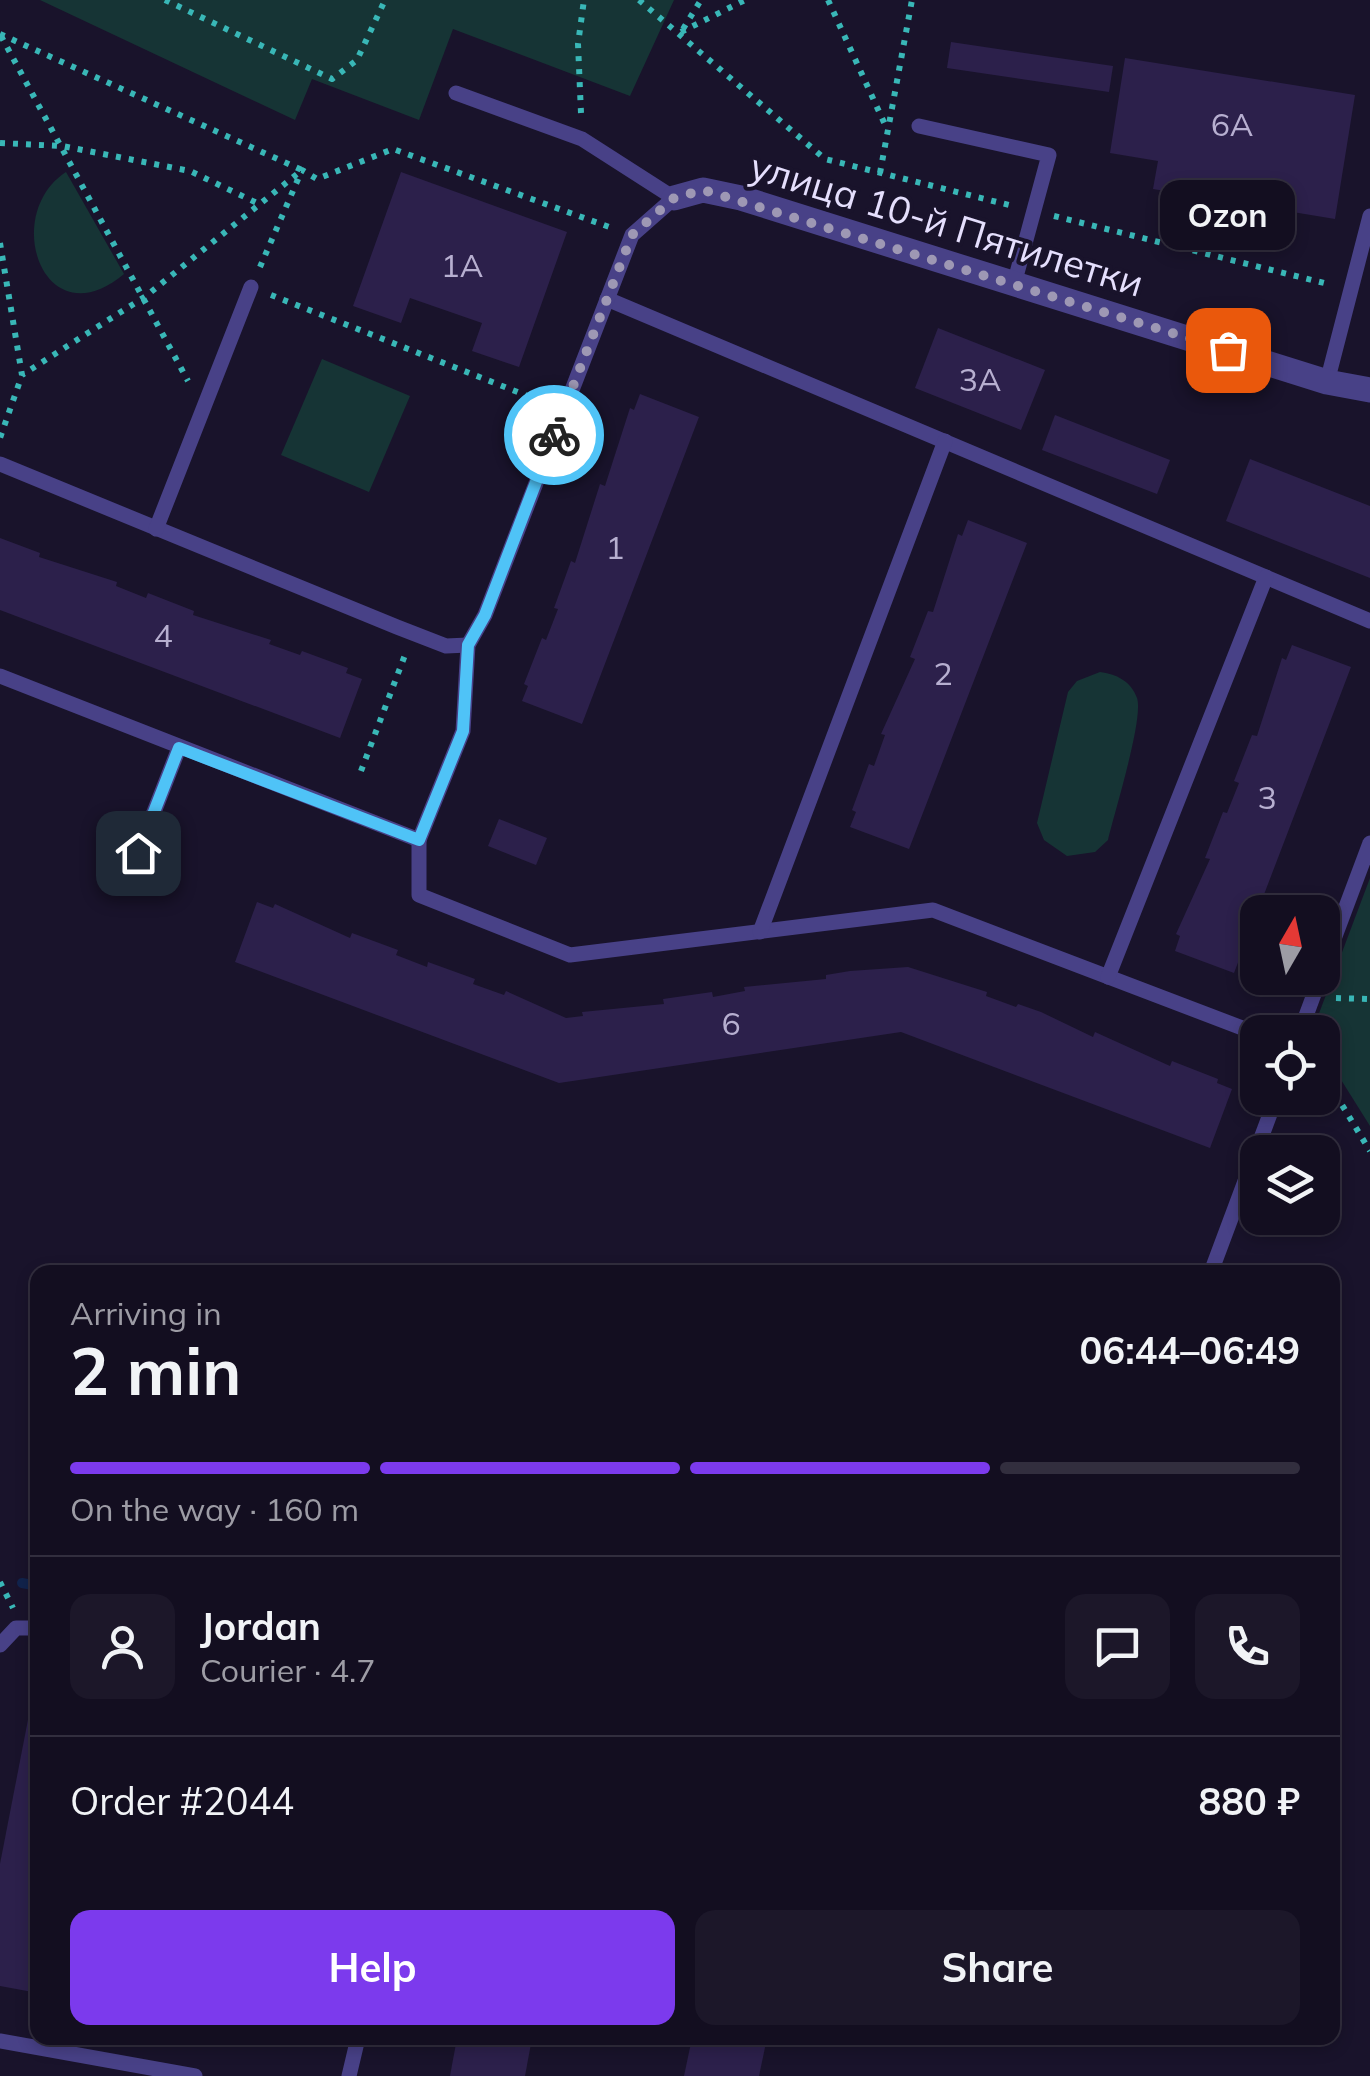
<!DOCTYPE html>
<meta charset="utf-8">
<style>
body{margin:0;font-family:Mulish,sans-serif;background:#1c1729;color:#f1f3f6;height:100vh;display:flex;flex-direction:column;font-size:38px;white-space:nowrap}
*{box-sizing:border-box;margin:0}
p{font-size:32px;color:#9d9ca5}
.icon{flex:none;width:55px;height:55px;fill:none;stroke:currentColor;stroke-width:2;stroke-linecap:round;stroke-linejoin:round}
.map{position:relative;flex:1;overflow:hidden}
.sheet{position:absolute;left:30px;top:1265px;width:1310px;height:780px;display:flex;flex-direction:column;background:#130e20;border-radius:20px;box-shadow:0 5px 15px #0003,0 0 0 2px #322e3e}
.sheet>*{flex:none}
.needle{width:65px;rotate:9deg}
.controls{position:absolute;left:1240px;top:895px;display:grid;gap:20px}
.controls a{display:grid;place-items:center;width:100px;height:100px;border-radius:20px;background:#130e20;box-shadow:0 5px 15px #0003,0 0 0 2px #322e3e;font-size:50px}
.pin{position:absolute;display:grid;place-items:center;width:85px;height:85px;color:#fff;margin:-42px;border-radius:20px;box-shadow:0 5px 15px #0006}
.courier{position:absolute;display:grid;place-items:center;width:100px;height:100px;margin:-50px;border:8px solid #4fc3f7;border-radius:50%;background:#fff;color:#222;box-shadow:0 2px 12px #0007}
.bubble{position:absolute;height:70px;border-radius:20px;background:#130e20;box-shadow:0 5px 15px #0003,0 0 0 2px #322e3e;font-size:32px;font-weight:700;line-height:70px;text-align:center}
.head em{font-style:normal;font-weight:700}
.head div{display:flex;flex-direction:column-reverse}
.head{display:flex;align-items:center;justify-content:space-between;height:170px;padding:0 40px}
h1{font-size:65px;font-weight:700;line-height:75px}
.bar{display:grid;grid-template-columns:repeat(4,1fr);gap:15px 10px;align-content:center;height:120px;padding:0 40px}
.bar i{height:12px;border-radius:8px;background:#322e3e}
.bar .current{background:#7c3aed}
.bar p{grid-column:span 4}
.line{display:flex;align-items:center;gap:25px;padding:0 40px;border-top:2px solid #322e3e}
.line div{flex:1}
.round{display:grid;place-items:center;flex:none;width:105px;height:105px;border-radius:20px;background:#1c1729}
.primary-button{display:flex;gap:20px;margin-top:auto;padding:20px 40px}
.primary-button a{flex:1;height:115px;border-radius:20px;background:#7c3aed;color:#fff;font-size:40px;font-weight:700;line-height:115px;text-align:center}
.primary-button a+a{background:#1c1729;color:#f1f3f6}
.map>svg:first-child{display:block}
.green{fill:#163435}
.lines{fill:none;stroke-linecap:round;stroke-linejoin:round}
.stream{stroke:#11234c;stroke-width:10}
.building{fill:#2c204b}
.path{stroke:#39b7b7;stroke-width:6;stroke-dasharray:5 8;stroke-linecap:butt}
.service{stroke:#484187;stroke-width:15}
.minor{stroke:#484187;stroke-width:25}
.done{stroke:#9e98b4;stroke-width:10;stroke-dasharray:0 18}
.route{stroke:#4fc3f7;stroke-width:12}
.labels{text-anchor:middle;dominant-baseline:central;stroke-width:8;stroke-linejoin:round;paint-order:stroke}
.number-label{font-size:32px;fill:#b7afd0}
.street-label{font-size:38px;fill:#e5dffd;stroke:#19132b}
</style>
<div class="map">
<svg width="1370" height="2076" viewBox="0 0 1370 2076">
<rect width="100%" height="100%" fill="#19132b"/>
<g class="green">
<polygon points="40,0 674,0 630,96 453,29 419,120 312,79 295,120"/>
<path d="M66 172 124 274C44 341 0 215 66 172Z"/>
<polygon points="322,359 410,396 369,492 281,455"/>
<path d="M1100 672C1116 674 1131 681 1137 698 1144 718 1114 814 1108 840L1095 852 1067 856 1044 840 1037 823 1068 692 1077 681Z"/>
<polygon points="1370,878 1370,1126 1323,1051 1322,1032 1312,1032"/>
</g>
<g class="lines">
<polyline class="stream" points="22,1583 38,1586"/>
</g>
<g class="building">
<polygon points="951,42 1113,66 1109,92 947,68"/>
<polygon points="1125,58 1355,95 1335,219 1153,189 1158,161 1110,153"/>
<polygon points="401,172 567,232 519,367 472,351 482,323 410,298 401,323 353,306"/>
<polygon points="938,328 1045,370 1021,430 915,388"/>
<polygon points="640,394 699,417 582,724 522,701 528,686 524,684 542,638 546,640 558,609 554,608 571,561 575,563 600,484 605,486 630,408 634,410"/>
<polygon points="1055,415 1170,460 1157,494 1042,450"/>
<polygon points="1250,459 1370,506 1370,578 1226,521"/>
<polygon points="968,520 1027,543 909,849 850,827 856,812 852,810 869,764 874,766 885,735 881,734 915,659 910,657 928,611 933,612 958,534 962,536"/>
<polygon points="0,538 40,553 39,557 117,582 116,586 146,598 148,593 194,611 193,615 271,640 269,644 300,655 302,651 348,668 346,673 362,679 340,738 0,610"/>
<polygon points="1292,645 1351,667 1234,973 1175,951 1180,936 1176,934 1210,859 1205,858 1223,812 1227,813 1239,783 1234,781 1252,735 1257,736 1282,658 1286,660"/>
<polygon points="499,819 547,838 536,865 488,846"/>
<polygon points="257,902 273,908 275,904 350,938 352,933 398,950 396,955 427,967 428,962 475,979 473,984 504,995 506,991 566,1018 583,1016 582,1012 664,1004 663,999 712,992 713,997 745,991 744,987 826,979 826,975 850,971 908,967 987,992 986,996 1016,1007 1018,1004 1041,1012 1093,1037 1095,1032 1170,1066 1172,1061 1218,1079 1217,1083 1232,1089 1210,1148 901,1032 559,1083 235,962"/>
<polygon points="33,1694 38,1694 38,1993 0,1986 0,1864"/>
<polygon points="457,2038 532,2038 525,2076 450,2076"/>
<polygon points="692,2038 767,2038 759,2076 684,2076"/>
</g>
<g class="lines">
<g class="path">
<polyline points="165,0 332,79 357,60 385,0"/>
<polyline points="639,0 825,159 1013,206"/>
<polyline points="828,0 887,129"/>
<polyline points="683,29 701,0"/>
<polyline points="681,32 745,0"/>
<polyline points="0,34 302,170 146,296 22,375"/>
<polyline points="1,36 188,381"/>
<polyline points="581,113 578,44 584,0"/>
<polyline points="0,143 62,146 190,171 257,203"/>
<polyline points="880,173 912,0"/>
<polyline points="1054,216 1328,284"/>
<polyline points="0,243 22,375 0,438"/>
<polyline points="260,267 302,170 317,179 393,149 612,228"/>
<polyline points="271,295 543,402"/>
<polyline points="361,771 405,655"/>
<polyline points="1336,998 1370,999"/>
<polyline points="1322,1072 1370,1151"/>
<polyline points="0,1582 13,1608"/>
</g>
<g class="service">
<polyline points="919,126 1049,155 1014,284"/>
<polyline points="607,299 1370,621"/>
<polyline points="1327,382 1370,216"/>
<polyline points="0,464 397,627 446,646 468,645"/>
<polyline points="156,529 251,287"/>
<polyline points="0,676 419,840 463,731 468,645 485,615 632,235 674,198 582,139 456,93"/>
<polyline points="419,840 419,895 570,955 933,910 1258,1034"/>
<polyline points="138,853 179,748"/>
<polyline points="760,932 945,441"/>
<polyline points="1322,971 1370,843"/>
<polyline points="1108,977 1266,577"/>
<polyline points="1300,1032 1320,978"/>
<polyline points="1211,1272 1276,1098"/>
<polyline points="0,1645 16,1628 38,1628"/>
<polyline points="0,2041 195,2076"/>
<polyline points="349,2076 358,2038"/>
</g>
<polyline class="minor" points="674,198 703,190 741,198 1327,382 1370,390"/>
</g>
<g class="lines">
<polyline class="done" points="554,435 632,235 674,198 703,190 1228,350"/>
<polyline class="route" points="138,853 179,748 419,840 463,731 468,645 485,615 554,435"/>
</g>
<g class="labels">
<g class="number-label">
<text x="1232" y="124">6А</text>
<text x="462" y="265">1А</text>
<text x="980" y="379">3А</text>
<text x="615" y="547">1</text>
<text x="163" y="635">4</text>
<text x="943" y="673">2</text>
<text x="1267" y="797">3</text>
<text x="731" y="1023">6</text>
</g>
<g class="street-label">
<text transform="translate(947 224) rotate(17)">улица 10-й Пятилетки</text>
</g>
</g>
</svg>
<div class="controls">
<a><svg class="needle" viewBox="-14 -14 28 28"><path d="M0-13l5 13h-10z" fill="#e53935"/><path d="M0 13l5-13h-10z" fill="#9d9ca5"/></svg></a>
<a><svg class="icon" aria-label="locate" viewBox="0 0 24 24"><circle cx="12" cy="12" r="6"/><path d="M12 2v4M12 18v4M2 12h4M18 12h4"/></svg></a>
<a><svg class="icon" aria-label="layers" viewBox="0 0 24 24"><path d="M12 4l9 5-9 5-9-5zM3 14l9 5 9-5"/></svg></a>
</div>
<div class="pin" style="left:1228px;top:350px;background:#ea580c"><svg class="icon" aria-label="bag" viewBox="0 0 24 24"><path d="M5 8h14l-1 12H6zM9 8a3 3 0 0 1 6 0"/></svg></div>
<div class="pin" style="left:138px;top:853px;background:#1f2937"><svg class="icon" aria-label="home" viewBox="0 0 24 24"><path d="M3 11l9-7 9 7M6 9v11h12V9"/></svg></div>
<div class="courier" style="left:554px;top:435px"><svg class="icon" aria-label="bike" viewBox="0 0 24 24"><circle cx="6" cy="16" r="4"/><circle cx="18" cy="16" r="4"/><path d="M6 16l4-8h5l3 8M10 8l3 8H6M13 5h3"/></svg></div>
<div class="bubble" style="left:1160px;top:180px;width:135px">Ozon</div>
<section class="sheet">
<div class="head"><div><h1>2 min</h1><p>Arriving in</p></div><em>06:44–06:49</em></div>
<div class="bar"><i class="current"></i><i class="current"></i><i class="current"></i><i></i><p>On the way · 160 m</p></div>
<div class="line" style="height:180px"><a class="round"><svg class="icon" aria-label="person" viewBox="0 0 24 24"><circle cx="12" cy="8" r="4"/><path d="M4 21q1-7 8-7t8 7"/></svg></a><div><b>Jordan</b><p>Courier · 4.7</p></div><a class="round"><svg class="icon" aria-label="chat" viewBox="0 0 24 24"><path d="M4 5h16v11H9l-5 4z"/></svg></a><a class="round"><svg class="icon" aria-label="phone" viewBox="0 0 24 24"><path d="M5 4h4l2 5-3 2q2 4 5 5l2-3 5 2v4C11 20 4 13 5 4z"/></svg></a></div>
<div class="line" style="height:130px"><div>Order #2044</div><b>880 ₽</b></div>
<div class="primary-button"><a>Help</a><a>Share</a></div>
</section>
</div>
